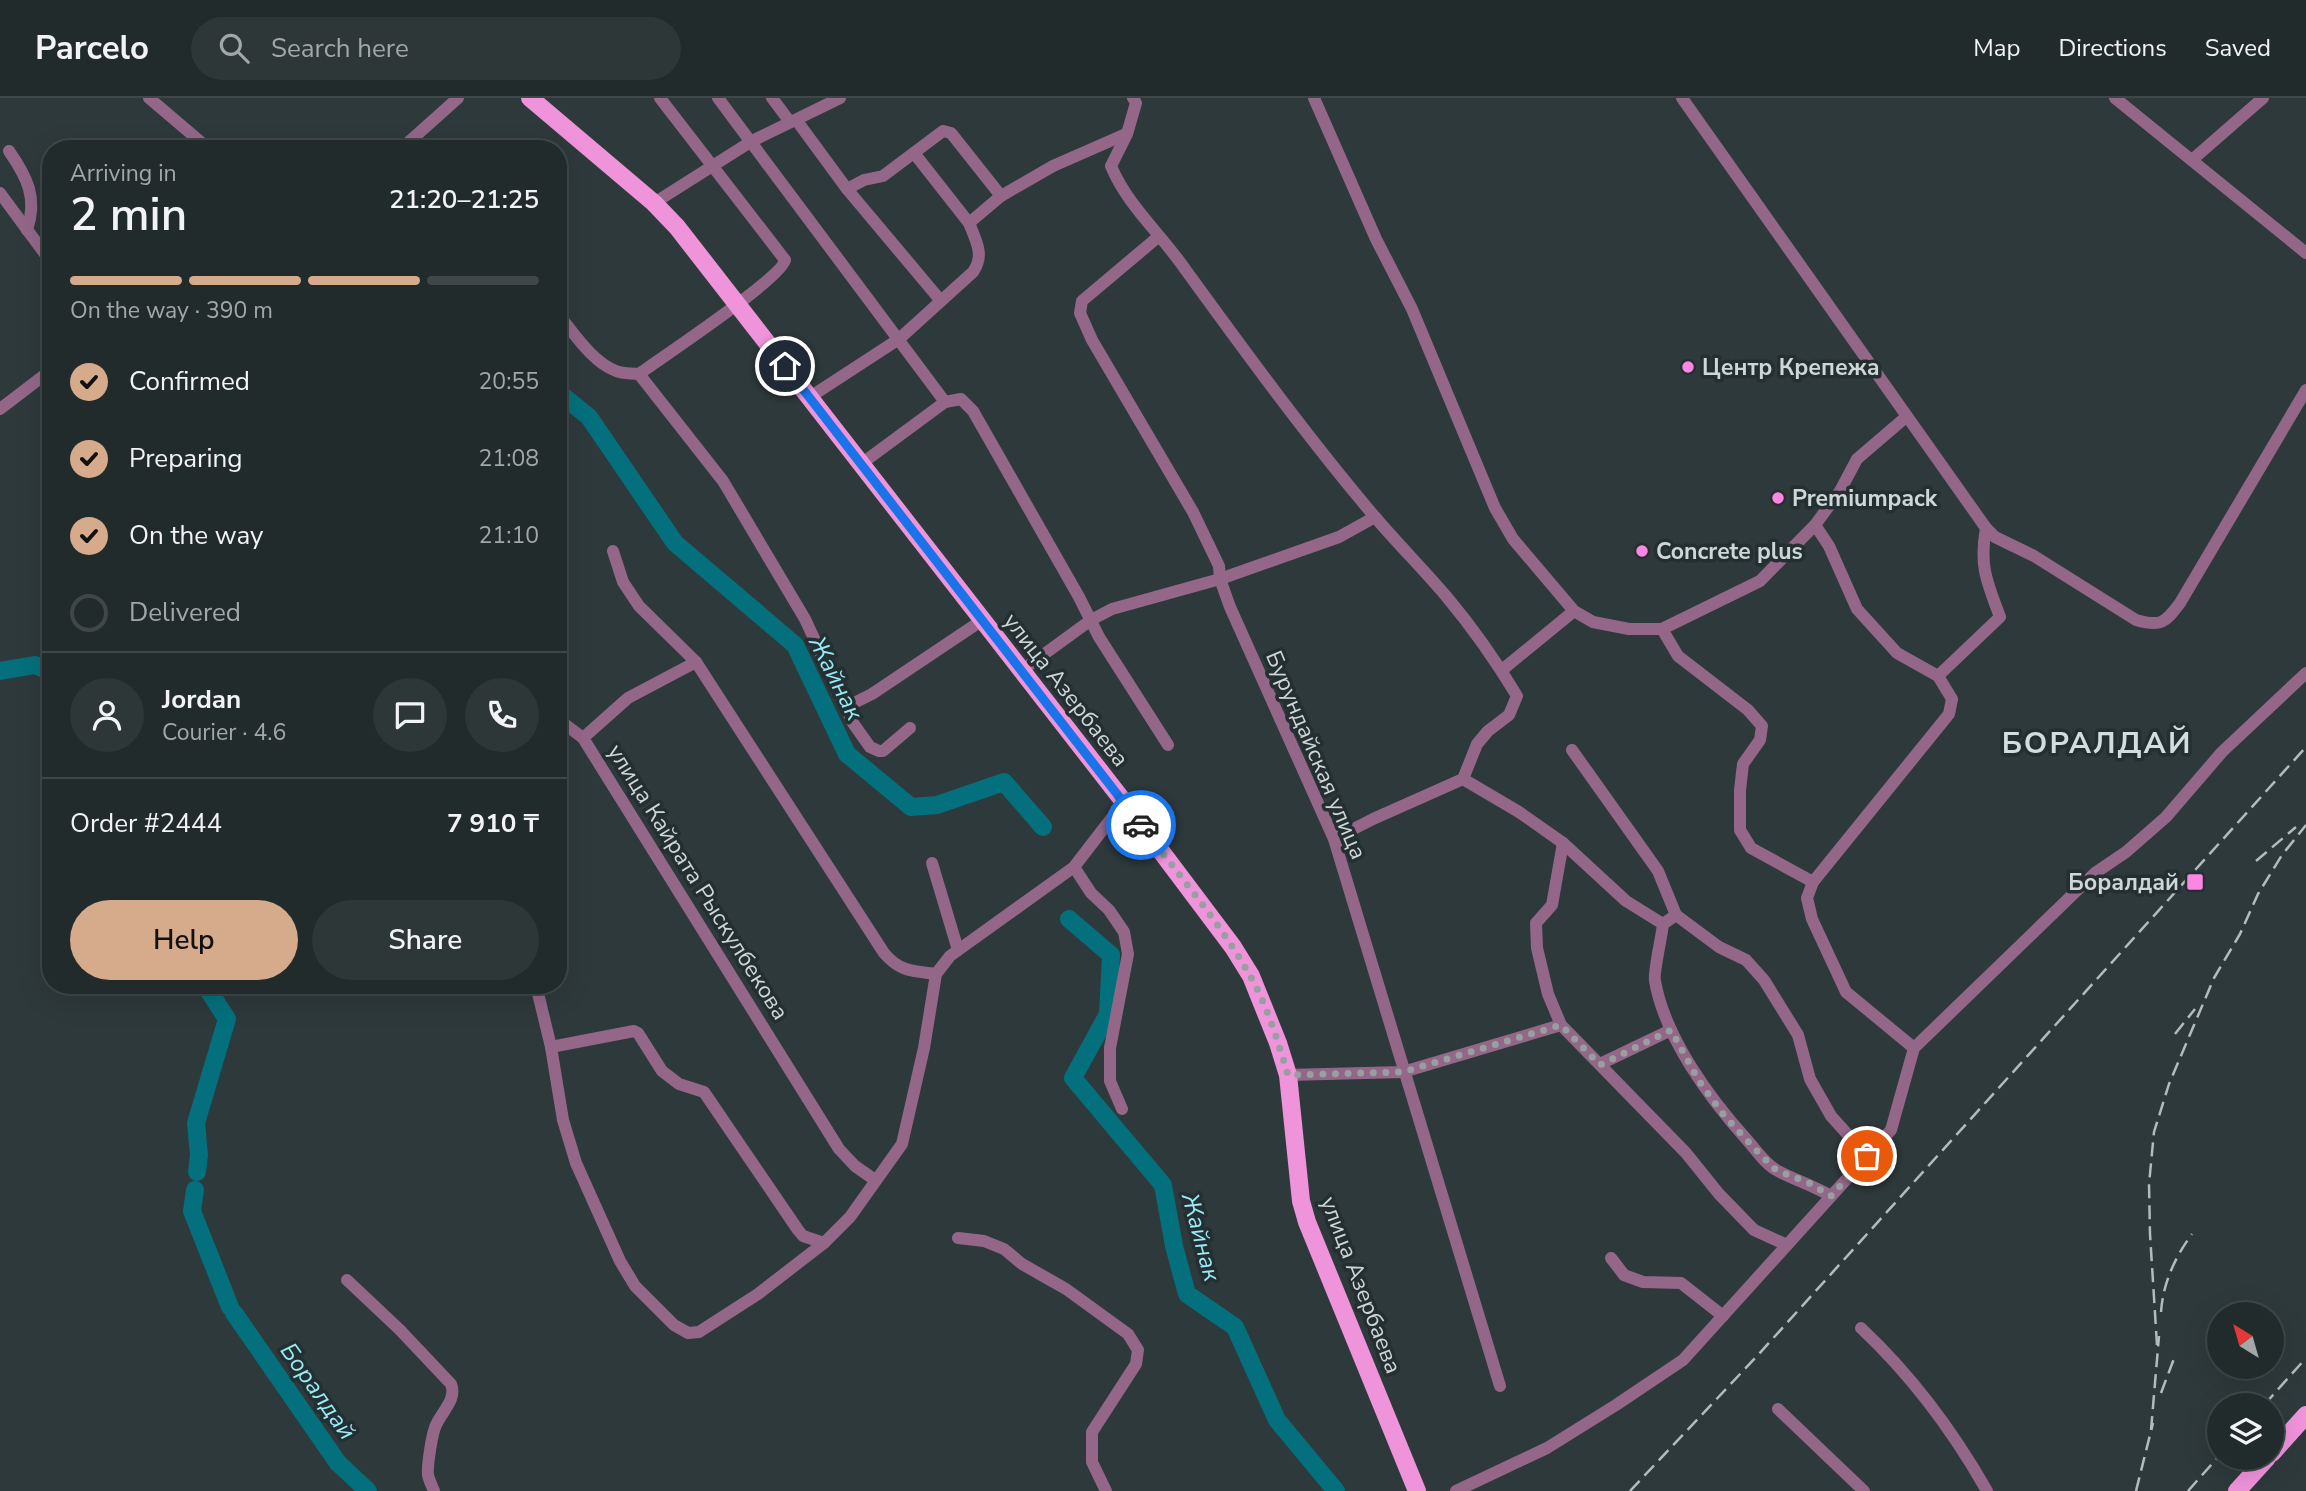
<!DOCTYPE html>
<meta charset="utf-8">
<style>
body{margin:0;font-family:"Nunito Sans",sans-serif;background:#2e3738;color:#f1f3f6;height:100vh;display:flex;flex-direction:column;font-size:26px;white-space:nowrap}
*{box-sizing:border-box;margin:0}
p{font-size:23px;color:#a2a7a9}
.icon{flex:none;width:38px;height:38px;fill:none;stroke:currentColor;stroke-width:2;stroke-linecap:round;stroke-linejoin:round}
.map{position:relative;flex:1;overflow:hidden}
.details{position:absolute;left:42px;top:42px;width:525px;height:854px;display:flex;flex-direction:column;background:#222b2c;border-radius:28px;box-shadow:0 7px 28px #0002,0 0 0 2px #3f4748}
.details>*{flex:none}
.needle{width:46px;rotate:323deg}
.buttons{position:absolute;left:2207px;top:1204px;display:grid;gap:14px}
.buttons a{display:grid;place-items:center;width:77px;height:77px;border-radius:50%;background:#222b2c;box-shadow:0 7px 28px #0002,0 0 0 2px #3f4748;font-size:35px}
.pin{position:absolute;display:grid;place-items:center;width:60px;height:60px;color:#fff;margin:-30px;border:4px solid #fff;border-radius:50%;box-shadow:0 2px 7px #0007}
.courier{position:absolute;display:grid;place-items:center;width:70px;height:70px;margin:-35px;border:5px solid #1a73e8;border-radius:50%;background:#fff;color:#222;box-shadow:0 2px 9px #0007}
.overview em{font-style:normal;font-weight:600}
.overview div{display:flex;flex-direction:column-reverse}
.overview{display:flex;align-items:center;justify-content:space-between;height:119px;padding:0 28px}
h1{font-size:46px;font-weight:600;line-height:52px}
.bar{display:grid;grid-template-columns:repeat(4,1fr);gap:10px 7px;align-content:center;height:84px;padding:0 28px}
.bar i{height:9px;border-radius:5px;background:#3f4748}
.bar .active{background:#d6ab8b}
.bar p{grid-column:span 4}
.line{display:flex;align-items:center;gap:18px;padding:0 28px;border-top:2px solid #3f4748}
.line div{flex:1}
.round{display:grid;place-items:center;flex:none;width:74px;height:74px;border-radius:37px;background:#2e3738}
ol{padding:0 28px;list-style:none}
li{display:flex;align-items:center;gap:21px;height:77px}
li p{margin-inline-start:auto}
li .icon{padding:7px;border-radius:50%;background:#d6ab8b;color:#111;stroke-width:4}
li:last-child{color:#a2a7a9}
li i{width:38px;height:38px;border:4px solid #3f4748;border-radius:50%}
.action{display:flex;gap:14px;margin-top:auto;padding:14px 28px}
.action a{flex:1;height:80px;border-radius:42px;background:#d6ab8b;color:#111;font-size:28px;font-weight:600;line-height:80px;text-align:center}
.action a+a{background:#2e3738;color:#f1f3f6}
header{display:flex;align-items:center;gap:42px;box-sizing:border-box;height:98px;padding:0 35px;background:#222b2c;border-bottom:2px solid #3f4748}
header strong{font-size:33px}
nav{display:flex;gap:38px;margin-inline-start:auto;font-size:24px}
.search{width:490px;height:63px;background:#2e3738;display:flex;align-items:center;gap:18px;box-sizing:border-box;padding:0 24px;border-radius:38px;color:#a2a7a9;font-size:26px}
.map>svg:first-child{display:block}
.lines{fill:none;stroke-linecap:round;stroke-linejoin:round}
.river{stroke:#04707d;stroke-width:18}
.minor{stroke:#946789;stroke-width:12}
.primary{stroke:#ef93db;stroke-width:18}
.rail{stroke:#b3bbbc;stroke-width:2.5;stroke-dasharray:14 7;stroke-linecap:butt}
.done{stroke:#979fa0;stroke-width:7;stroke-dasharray:0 12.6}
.route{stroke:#1a73e8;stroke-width:9}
.poi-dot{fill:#fc86e3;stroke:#242f31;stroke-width:2.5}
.labels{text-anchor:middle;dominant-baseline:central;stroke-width:7;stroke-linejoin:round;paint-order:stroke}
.poi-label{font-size:23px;font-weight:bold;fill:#cfd6d7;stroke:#242f31;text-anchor:start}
.street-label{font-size:23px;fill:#cfd6d7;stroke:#242f31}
.water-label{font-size:24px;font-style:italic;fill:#99ebf9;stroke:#242f31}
.district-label{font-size:30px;font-weight:bold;letter-spacing:2px;fill:#d0dee0;stroke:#242f31}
</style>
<header>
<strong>Parcelo</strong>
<div class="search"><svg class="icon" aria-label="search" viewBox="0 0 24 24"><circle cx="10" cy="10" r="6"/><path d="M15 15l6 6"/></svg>Search here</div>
<nav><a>Map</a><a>Directions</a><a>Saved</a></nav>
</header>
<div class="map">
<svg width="2306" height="1393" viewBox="0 0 2306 1393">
<rect width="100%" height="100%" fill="#2e393b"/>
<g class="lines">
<g class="river">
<polyline points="558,294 589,319 675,445 795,547 847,656 911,709 937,707 1004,684 1043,729"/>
<polyline points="0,573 35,567 51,574"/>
<polyline points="1069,821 1111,857 1108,916 1073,980 1163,1087 1174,1148 1187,1196 1235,1229 1277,1322 1336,1393"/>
<polyline points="197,1074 199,1057 196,1025 227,921 205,887"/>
<polyline points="195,1092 192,1113 230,1209"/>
<polyline points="234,1215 338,1365 368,1393"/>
</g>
<g class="minor">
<polyline points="149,0 209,51"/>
<polyline points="718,0 945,304"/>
<polyline points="772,0 790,24"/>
<path d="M1133 0 1136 5 1127 36 1111 68C1127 107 1161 136 1185 171 1246 255 1308 340 1375 419 1398 446 1423 471 1446 498 1472 529 1496 563 1517 598L1509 617 1488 633 1477 646 1463 681 1373 721 1334 741"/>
<polyline points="1314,0 1376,141 1412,211 1495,410 1513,441 1574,513 1593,524 1629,531 1662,531 1760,483 1815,427 1840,393 1857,361 1906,319"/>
<path d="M1682 0 1986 430 1995 439 2034 458 2136 522C2161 529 2165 525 2180 505L2306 292"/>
<polyline points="2115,0 2306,155"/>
<polyline points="797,23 847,91 941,203"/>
<polyline points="401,51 458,0"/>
<path d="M9 53C27 79 38 100 27 132"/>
<polyline points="914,55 969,125"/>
<polyline points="2192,62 2263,0"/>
<polyline points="847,91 864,82 883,78 943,33 951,35 1001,98"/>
<polyline points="0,95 51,164"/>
<polyline points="654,105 752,43 840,0"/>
<polyline points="1158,139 1082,203 1080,215 1092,242 1193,414 1219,468 1220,481 1230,509 1334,741 1500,1288"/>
<path d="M558 216C574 235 592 264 616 273 623 276 631 275 639 276L723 383 805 521 853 625 870 649 879 653H883L910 630"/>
<path d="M639 276C661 260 782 180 785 162L660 0"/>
<path d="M810 299 899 241 973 174C985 157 976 143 969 125L1001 98 1053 68 1126 36"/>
<polyline points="0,311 51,272"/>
<polyline points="861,366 945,304 961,301 973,313 1079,499 1099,539 1168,647"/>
<polyline points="1815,427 1829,448 1857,511 1897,555 1938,578"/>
<path d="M613 453 623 484 639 508 696 564 884 855C900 874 913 873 936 876"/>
<polyline points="1662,531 1678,558 1748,612 1762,628 1760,642 1743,666 1740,692 1740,732 1751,750 1813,784"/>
<polyline points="1502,572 1574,513"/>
<polyline points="1021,573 1091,522 1112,511 1220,481 1339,439 1375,419"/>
<polyline points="846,609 872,596 981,523"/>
<polyline points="558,621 583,640 839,1051 855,1068 875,1082"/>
<polyline points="583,640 628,600 696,564"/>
<polyline points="1572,652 1658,773 1676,817"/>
<polyline points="1463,681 1519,714 1563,745 1626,803 1663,826"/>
<polyline points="1563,745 1552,807 1536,825 1537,850 1548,896 1561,927 1686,1055 1719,1096 1754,1132 1787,1147"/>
<polyline points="932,765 958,852"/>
<polyline points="1074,769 1091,795 1109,812 1124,834 1128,856 1110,950 1110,983 1122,1011"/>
<polyline points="536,887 551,949 563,1022 576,1065 620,1163 635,1188 674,1227 688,1235 699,1234 758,1196 824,1145 850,1119 902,1046 924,950 936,876 950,858 1074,769 1124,704"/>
<polyline points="551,949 634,933 638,935 662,973 679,986 704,994 798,1132 803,1138 824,1145"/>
<path d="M1914 950 1846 894 1812 821 1807 800 1813 784 1949 616 1952 601 1938 578 2000 519C1987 484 1979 468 1986 430"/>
<polyline points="1600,966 1671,932"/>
<polyline points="1288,977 1403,974 1561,927"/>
<path d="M1831 1098C1814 1088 1795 1082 1778 1073 1766 1067 1756 1052 1748 1043 1710 1001 1665 940 1655 883 1653 875 1662 838 1663 826L1676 817 1719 849 1746 862 1764 882 1798 937 1810 981 1831 1018 1867 1058"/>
<polyline points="958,1140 984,1143 1004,1151 1022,1166 1066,1191 1128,1236 1138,1252 1136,1266 1092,1334 1092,1364 1106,1393"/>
<polyline points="1611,1160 1624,1177 1643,1184 1681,1185 1723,1218"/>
<path d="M347 1182 400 1232 451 1286C457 1302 442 1313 436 1327 432 1335 427 1368 428 1377 429 1382 432 1388 434 1393"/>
<path d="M1861 1230C1912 1278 1953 1333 1987 1393"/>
<polyline points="1778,1311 1864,1393"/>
<polyline points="1456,1393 1547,1350 1616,1307 1683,1262 1891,1032 1914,950 2095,775 2126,754 2166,719 2222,654 2306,575"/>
</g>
<g class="primary">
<polyline points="530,0 654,105 677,129 1124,704 1233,849 1251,878 1278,945 1288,977 1301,1103 1307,1124 1417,1393"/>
<polyline points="2272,1355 2306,1317"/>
<polyline points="2237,1393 2267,1360"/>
</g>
<g class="rail">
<polyline points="2256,763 2296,729"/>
<polyline points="2175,936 2195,911"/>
<path d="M2161 1214C2163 1185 2175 1159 2192 1136"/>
<polyline points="2157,1247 2150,1136 2149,1086 2154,1034 2169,986 2214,880 2240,836 2258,796 2282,757 2306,727"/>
<polyline points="2161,1295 2175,1258"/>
<polyline points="2264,1307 2306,1260"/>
<polyline points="2151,1332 2159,1238"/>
<polyline points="1630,1393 1758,1257 2306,649"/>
<polyline points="2136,1393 2153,1325"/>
<polyline points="2188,1393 2219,1358"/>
</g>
</g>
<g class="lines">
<path class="done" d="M1141 727C1177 775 1219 823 1249 876 1267 906 1278 944 1288 977L1403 974 1561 927 1600 967 1671 932 1699 983 1723 1016 1755 1051 1776 1072 1809 1085 1831 1098 1867 1058"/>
<polyline class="route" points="785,268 1141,727"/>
</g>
<g class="poi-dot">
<circle cx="1688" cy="269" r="7"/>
<circle cx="1778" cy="400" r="7"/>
<circle cx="1642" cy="453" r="7"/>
<rect x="2186" y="775" width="18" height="18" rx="3.5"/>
</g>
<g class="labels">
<g class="poi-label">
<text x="1702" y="269">Центр Крепежа</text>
<text x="1792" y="400">Premiumpack</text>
<text x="1656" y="453">Concrete plus</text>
<text x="2179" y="784" text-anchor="end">Боралдай</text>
</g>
<g class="street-label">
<text transform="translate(1066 592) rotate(52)">улица Азербаева</text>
<text transform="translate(1316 657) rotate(67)">Бурундайская улица</text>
<text transform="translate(698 784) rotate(58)">улица Кайрата Рыскулбекова</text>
<text transform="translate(1361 1187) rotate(69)">улица Азербаева</text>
</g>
<g class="water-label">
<text transform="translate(836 580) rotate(63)">Жайнак</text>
<text transform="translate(1201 1139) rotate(75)">Жайнак</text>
<text transform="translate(318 1293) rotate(55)">Боралдай</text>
</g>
<g class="district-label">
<text x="2097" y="645">БОРАЛДАЙ</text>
</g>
</g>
</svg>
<div class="buttons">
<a><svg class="needle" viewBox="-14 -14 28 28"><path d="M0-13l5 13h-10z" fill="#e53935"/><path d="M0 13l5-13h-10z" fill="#a2a7a9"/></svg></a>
<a><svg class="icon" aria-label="layers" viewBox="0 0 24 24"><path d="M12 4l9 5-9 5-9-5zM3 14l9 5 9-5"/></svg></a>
</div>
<div class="pin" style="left:1867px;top:1058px;background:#ea580c"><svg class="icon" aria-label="bag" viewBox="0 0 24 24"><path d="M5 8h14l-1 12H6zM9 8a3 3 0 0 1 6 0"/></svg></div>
<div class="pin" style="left:785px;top:268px;background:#1f2937"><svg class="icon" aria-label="home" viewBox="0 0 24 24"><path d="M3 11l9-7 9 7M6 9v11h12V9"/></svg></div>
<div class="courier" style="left:1141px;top:727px"><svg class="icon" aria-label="car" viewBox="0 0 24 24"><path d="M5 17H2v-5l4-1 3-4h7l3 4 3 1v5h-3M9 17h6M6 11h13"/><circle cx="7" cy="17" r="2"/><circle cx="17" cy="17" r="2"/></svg></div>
<section class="details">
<div class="overview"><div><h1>2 min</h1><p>Arriving in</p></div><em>21:20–21:25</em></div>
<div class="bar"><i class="active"></i><i class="active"></i><i class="active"></i><i></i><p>On the way · 390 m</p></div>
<ol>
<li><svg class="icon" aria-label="check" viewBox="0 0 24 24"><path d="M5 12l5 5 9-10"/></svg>Confirmed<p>20:55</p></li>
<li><svg class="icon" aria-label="check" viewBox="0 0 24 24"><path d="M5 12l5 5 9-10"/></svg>Preparing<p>21:08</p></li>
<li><svg class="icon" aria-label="check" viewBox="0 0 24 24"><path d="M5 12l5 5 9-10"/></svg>On the way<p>21:10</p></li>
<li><i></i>Delivered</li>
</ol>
<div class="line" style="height:126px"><a class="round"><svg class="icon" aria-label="person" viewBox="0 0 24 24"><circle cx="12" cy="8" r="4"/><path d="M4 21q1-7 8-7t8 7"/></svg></a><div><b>Jordan</b><p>Courier · 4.6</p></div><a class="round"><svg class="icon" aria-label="chat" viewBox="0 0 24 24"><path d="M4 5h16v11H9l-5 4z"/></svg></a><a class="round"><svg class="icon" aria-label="phone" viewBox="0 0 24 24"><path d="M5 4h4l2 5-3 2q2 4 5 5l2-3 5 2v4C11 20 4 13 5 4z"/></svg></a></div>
<div class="line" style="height:91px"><div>Order #2444</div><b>7 910 ₸</b></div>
<div class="action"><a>Help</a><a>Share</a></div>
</section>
</div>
